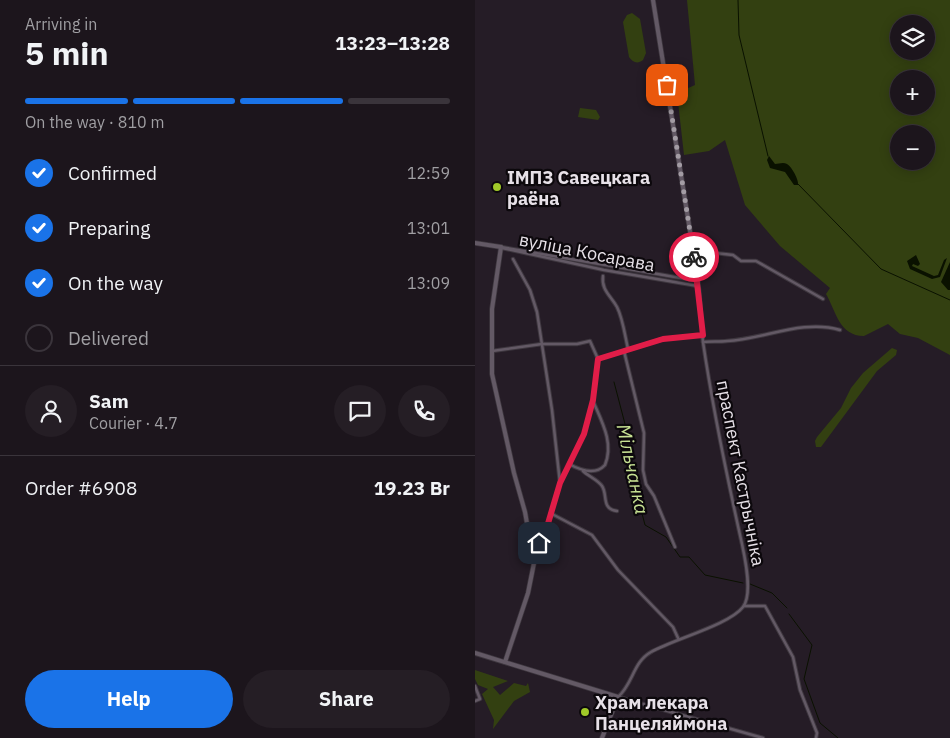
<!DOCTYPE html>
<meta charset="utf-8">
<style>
body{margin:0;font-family:"IBM Plex Sans",sans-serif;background:#251e25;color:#f1f3f6;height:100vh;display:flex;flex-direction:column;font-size:19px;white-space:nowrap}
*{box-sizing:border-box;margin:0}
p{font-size:16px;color:#a09fa3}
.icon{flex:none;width:28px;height:28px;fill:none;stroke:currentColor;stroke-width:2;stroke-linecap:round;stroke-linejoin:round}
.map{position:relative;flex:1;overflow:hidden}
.side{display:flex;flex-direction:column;background:#1c151c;width:475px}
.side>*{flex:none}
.buttons{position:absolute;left:415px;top:15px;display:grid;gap:10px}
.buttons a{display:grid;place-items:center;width:45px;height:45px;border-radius:50%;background:#1c151c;box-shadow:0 2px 12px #0003,0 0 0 1px #3a343b;font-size:25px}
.pin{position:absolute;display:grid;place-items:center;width:42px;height:42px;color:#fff;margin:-21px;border-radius:10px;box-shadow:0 2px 8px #0006}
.courier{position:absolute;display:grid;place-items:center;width:50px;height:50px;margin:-25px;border:4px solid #e11d48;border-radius:50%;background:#fff;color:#222;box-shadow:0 1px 6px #0007}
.headline em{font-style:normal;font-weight:800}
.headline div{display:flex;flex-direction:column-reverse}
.headline{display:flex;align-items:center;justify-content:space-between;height:85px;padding:0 25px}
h1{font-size:32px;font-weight:800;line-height:38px}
.bar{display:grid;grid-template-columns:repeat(4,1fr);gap:8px 5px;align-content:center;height:60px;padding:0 25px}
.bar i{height:6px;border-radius:4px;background:#3a343b}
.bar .active{background:#1a73e8}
.bar p{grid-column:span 4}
.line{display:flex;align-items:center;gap:12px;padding:0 25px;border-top:1px solid #3a343b}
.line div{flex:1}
.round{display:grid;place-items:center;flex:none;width:52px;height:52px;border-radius:26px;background:#251e25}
ol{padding:0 25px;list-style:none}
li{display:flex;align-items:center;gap:15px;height:55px}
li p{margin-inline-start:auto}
li .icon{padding:5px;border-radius:50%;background:#1a73e8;color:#fff;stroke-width:4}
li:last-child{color:#a09fa3}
li i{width:28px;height:28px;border:2px solid #3a343b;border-radius:50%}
.primary-button{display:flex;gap:10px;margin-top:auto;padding:10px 25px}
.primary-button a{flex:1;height:58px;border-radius:30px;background:#1a73e8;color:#fff;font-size:20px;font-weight:800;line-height:58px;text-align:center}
.primary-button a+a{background:#251e25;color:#f1f3f6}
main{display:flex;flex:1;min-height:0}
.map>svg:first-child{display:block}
.green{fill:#334011;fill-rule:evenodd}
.water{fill:#0a1100}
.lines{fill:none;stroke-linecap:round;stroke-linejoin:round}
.stream{stroke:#0a1100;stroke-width:1}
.minor-casing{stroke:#3e373f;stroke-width:4.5}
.tertiary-casing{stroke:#3e373f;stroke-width:5.5}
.secondary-casing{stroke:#3e373f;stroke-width:5.5}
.minor{stroke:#635965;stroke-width:2.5}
.tertiary{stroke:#635965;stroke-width:4}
.secondary{stroke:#635965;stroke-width:4}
.done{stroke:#a39ca4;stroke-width:5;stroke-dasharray:0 9}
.route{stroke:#e11d48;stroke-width:6}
.poi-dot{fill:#a1c929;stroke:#0c080c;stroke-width:2}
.labels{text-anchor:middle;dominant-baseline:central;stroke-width:4.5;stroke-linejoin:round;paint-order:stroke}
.poi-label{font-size:18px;font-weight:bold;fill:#e7e1e8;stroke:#0c080c;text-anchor:start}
.street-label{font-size:18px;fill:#e7e1e8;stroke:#0c080c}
.water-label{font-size:19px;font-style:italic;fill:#c7e193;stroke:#0c080c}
</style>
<main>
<section class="side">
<div class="headline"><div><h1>5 min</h1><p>Arriving in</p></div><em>13:23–13:28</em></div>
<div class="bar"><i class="active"></i><i class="active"></i><i class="active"></i><i></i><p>On the way · 810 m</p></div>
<ol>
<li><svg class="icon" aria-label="check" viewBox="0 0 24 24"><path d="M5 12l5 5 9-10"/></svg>Confirmed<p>12:59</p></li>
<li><svg class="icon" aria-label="check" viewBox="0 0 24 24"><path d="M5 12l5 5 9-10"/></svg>Preparing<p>13:01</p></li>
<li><svg class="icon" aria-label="check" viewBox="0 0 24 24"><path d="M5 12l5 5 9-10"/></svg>On the way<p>13:09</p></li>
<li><i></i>Delivered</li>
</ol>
<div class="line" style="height:90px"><a class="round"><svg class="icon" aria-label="person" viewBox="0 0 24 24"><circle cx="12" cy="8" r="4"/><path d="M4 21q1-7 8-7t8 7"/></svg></a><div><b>Sam</b><p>Courier · 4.7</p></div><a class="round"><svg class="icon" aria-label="chat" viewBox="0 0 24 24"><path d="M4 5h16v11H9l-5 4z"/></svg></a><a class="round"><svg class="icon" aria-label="phone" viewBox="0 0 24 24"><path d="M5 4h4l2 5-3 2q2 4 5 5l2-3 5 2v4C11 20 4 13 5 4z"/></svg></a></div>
<div class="line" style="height:65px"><div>Order #6908</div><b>19.23 Br</b></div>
<div class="primary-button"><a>Help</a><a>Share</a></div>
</section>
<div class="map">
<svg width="475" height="738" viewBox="0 0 475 738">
<rect width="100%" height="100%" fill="#251c26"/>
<g class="green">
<path d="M212 0H475V355L443 338 425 334 413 324 389 336C364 336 361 311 351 294L355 288 305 246 270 205 250 140 234 151 209 155 202 93 220 85ZM424 24H451V51H424ZM424 79H451V106H424ZM424 134H451V161H424Z"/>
<path d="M157 13 165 19 171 53 168 60C163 64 158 63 154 57L148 22 152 15Z"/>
<polygon points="105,108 121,110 125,117 123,120 103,117"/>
<polygon points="417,348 422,350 421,355 402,371 346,447 341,447 340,441 342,437 366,408 376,388 388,373"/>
<polygon points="0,670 33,681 18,687 25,695 39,683 51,686 53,683 55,692 39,701 18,729 19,720 7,694 13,689 3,685 0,679"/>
</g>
<g class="water">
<path d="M294 156 300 164C304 164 308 162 312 164 317 167 324 180 323 185H319L310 172 295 168 292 160Z"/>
<polygon points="441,255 445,264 443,266 438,264 437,266 459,276 463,275 469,260 472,258 465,277 457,279 435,269 432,261"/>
<polygon points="475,262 475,290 473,290 466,282"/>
</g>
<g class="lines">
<g class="stream">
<polyline points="263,0 264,35 293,156"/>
<polyline points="323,184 406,269 475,300"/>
<polyline points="139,382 150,424 155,467 170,525 191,537 205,557 214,557 230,575 268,583"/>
<polyline points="275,584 297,593 312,608"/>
<polyline points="314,614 337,645 329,679 345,723 363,738"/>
</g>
<defs>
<g id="minor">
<path d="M26 247 223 281C226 301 226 322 228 342 238 410 252 477 267 544 270 558 278 594 268 607 254 625 199 639 176 652 158 662 158 684 143 697"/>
<polyline points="27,248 129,270 223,286"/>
<polyline points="219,254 240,253 258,255 266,261 281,261 348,299"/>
<polyline points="38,259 55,290 62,312 77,410 85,483"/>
<path d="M128 276C126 290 136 296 142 307 148 319 150 336 153 349"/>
<path d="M228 342C236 341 244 342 252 341 289 339 328 319 365 330"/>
<polyline points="17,351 67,344 102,344 115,341 123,359 118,400 109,434 85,483 69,537 64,543"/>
<polyline points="149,351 169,433 168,470 171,484 179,496 200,547"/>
<polyline points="123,359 188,339 228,335"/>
<path d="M94 464C105 470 120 476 130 465 139 443 127 422 118 401"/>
<path d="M108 471C113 476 123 480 127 486 133 495 126 509 142 511"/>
<polyline points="77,514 117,535 143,570 198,627 203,638"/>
<polyline points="269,606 290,606 318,657 325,690 342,733 341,738"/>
<polyline points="0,686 5,699 0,701"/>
<polyline points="143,697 288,738"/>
</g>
<g id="tertiary">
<polyline points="26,247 17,309 17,374 39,473 50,512 59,563 53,593 30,662"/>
<polyline points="0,653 143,697 127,738"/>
</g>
<g id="secondary">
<polyline points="178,0 223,281"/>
<polyline points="0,243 26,247"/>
</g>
</defs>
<use href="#minor" class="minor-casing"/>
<use href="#tertiary" class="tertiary-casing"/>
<use href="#secondary" class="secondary-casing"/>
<use href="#minor" class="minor"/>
<use href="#tertiary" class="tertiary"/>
<use href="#secondary" class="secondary"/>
</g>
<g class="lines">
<polyline class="done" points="192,85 219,257"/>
<polyline class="route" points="64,543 69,537 85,483 109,434 118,400 123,359 188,339 228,335 219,257"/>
</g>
<g class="poi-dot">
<circle cx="22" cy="187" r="5"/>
<circle cx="110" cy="712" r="5"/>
</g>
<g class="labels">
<g class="poi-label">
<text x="32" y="177">ІМПЗ Савецкага<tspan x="32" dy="21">раёна</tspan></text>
<text x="120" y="702">Храм лекара<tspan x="120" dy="21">Панцеляймона</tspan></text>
</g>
<g class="street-label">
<text transform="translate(112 252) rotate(11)">вуліца Косарава</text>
<text transform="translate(266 473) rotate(79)">праспект Кастрычніка</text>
</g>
<g class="water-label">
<text transform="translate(158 469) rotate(78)">Мільчанка</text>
</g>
</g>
</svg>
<div class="buttons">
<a><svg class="icon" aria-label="layers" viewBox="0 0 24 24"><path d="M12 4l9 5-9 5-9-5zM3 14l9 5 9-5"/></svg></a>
<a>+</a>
<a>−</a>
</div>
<div class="pin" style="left:192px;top:85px;background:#ea580c"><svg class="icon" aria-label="bag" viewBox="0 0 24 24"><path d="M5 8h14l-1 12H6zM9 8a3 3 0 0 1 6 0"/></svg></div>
<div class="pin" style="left:64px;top:543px;background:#1f2937"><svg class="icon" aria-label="home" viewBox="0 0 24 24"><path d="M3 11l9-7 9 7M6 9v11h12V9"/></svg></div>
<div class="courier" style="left:219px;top:257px"><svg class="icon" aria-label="bike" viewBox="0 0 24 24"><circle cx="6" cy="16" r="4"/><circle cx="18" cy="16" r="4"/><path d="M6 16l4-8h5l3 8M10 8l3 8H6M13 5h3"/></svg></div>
</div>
</main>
